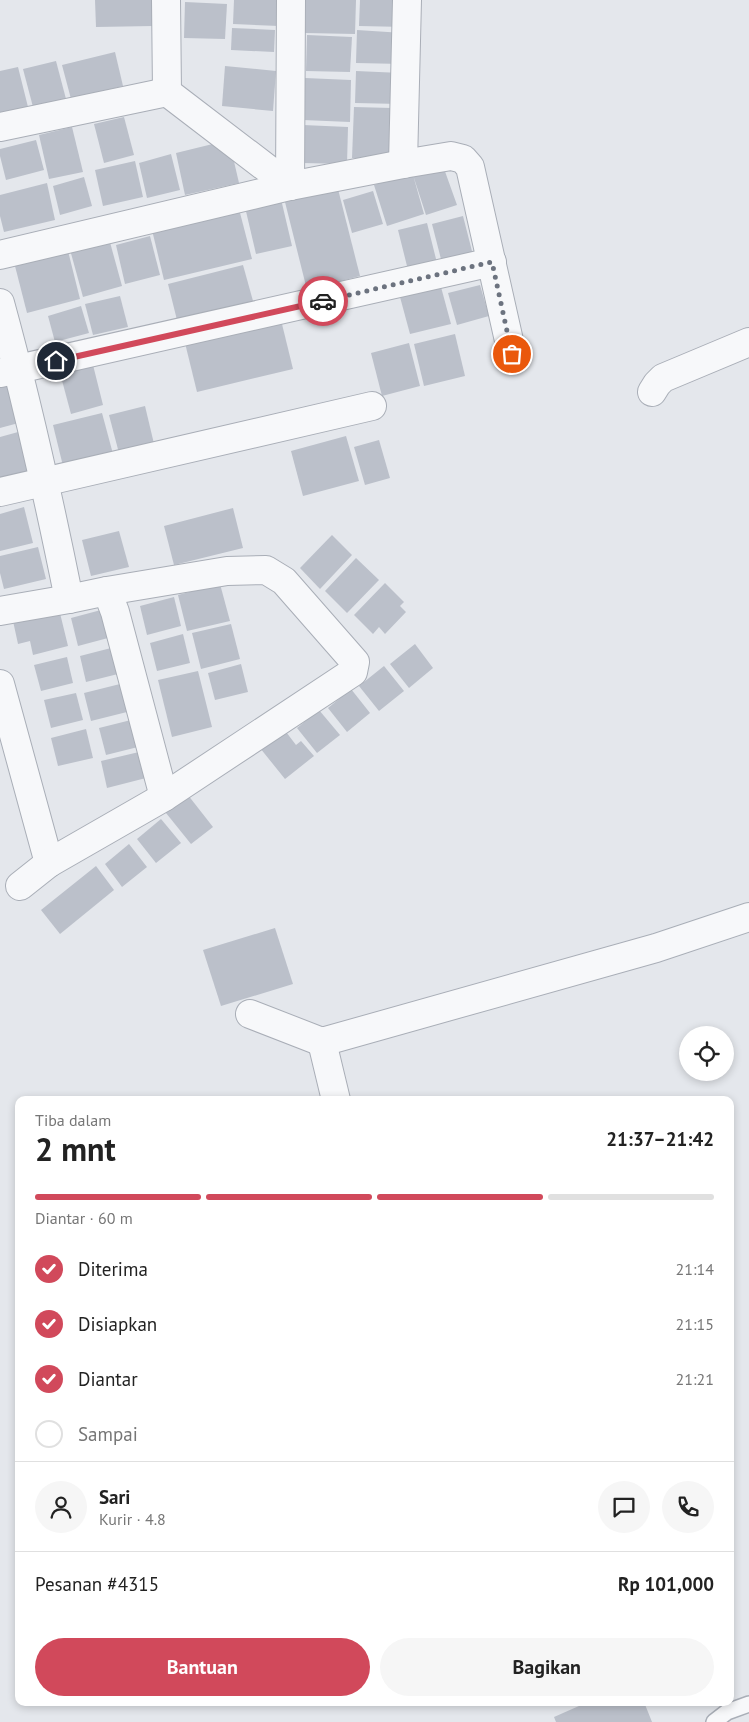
<!DOCTYPE html>
<html lang="id">
<meta charset="utf-8">
<style>
body{margin:0;font-family:"PT Sans",sans-serif;background:#f6f6f6;color:#222;height:100vh;display:flex;flex-direction:column;font-size:19px;white-space:nowrap}
*{box-sizing:border-box;margin:0}
p{font-size:16px;color:#767676}
.icon{flex:none;width:28px;height:28px;fill:none;stroke:currentColor;stroke-width:2;stroke-linecap:round;stroke-linejoin:round}
.map{position:relative;flex:1;overflow:hidden}
.panel{position:absolute;left:15px;top:1096px;width:719px;height:610px;display:flex;flex-direction:column;background:#fff;border-radius:10px;box-shadow:0 2px 8px #0003}
.panel>*{flex:none}
.buttons{position:absolute;left:679px;top:1026px;display:grid;gap:10px}
.buttons a{display:grid;place-items:center;width:55px;height:55px;border-radius:50%;background:#fff;box-shadow:0 2px 8px #0003;font-size:25px}
.pin{position:absolute;display:grid;place-items:center;width:42px;height:42px;color:#fff;margin:-21px;border:2px solid #fff;border-radius:50%;box-shadow:0 1px 5px #0007}
.courier{position:absolute;display:grid;place-items:center;width:50px;height:50px;margin:-25px;border:4px solid #d1495b;border-radius:50%;background:#fff;color:#222;box-shadow:0 1px 6px #0007}
.overview em{font-style:normal;font-weight:600}
.overview div{display:flex;flex-direction:column-reverse}
.overview{display:flex;align-items:center;justify-content:space-between;height:85px;padding:0 20px}
h1{font-size:32px;font-weight:600;line-height:38px}
.bar{display:grid;grid-template-columns:repeat(4,1fr);gap:8px 5px;align-content:center;height:60px;padding:0 20px}
.bar i{height:6px;border-radius:4px;background:#e0e0e0}
.bar .selected{background:#d1495b}
.bar p{grid-column:span 4}
.line{display:flex;align-items:center;gap:12px;padding:0 20px;border-top:1px solid #e0e0e0}
.line div{flex:1}
.round{display:grid;place-items:center;flex:none;width:52px;height:52px;border-radius:26px;background:#f6f6f6}
ol{padding:0 20px;list-style:none}
li{display:flex;align-items:center;gap:15px;height:55px}
li p{margin-inline-start:auto}
li .icon{padding:5px;border-radius:50%;background:#d1495b;color:#fff;stroke-width:4}
li:last-child{color:#767676}
li i{width:28px;height:28px;border:2px solid #e0e0e0;border-radius:50%}
.button{display:flex;gap:10px;margin-top:auto;padding:10px 20px}
.button a{flex:1;height:58px;border-radius:30px;background:#d1495b;color:#fff;font-size:20px;font-weight:600;line-height:58px;text-align:center}
.button a+a{background:#f6f6f6;color:#222}
.map>svg:first-child{display:block}
.building{fill:#bbc0ca}
.lines{fill:none;stroke-linecap:round;stroke-linejoin:round}
.lane-casing{stroke:#a9aeb7;stroke-width:18}
.street-casing{stroke:#a9aeb7;stroke-width:30}
.lane{stroke:#f7f8fa;stroke-width:15}
.street{stroke:#f7f8fa;stroke-width:28}
.done{stroke:#6c737f;stroke-width:5;stroke-dasharray:0 9}
.route{stroke:#d1495b;stroke-width:6}
</style>
<div class="map">
<svg width="749" height="1722" viewBox="0 0 749 1722">
<rect width="100%" height="100%" fill="#e4e7ec"/>
<g class="building">
<polygon points="95,0 153,0 153,26 96,27"/>
<polygon points="234,0 280,0 279,26 233,24"/>
<polygon points="306,0 356,0 355,34 305,33"/>
<polygon points="360,0 406,0 405,27 359,26"/>
<polygon points="185,2 227,4 225,39 184,38"/>
<polygon points="232,28 275,30 274,52 231,50"/>
<polygon points="357,30 403,33 402,64 356,63"/>
<polygon points="307,35 352,37 350,72 306,71"/>
<polygon points="115,52 123,86 71,99 62,65"/>
<polygon points="56,61 66,99 33,107 23,69"/>
<polygon points="225,66 276,71 273,111 222,106"/>
<polygon points="18,67 29,111 0,118 0,71"/>
<polygon points="356,71 401,73 400,104 355,103"/>
<polygon points="305,78 351,80 350,122 303,120"/>
<polygon points="354,107 392,108 390,160 352,158"/>
<polygon points="124,117 134,155 104,163 94,124"/>
<polygon points="303,125 348,127 347,164 302,163"/>
<polygon points="72,127 83,172 49,179 39,135"/>
<polygon points="36,140 44,170 6,180 0,156 0,149"/>
<polygon points="229,140 239,183 185,195 176,153"/>
<polygon points="171,154 180,190 147,198 139,163"/>
<polygon points="135,161 143,197 103,206 95,170"/>
<polygon points="442,163 457,205 426,215 413,175 424,214 387,226 374,185"/>
<polygon points="84,177 92,206 60,215 53,186"/>
<polygon points="47,183 55,220 4,232 0,216 0,195"/>
<polygon points="338,189 360,276 307,290 285,202"/>
<polygon points="373,191 383,224 352,233 343,200"/>
<polygon points="281,199 292,246 256,254 245,207"/>
<polygon points="239,209 252,259 164,280 152,230"/>
<polygon points="463,216 473,255 442,263 432,224"/>
<polygon points="427,223 437,263 408,270 398,230"/>
<polygon points="108,235 122,286 83,297 69,246"/>
<polygon points="150,236 160,275 125,284 116,245"/>
<polygon points="68,251 80,299 27,313 15,266"/>
<polygon points="243,265 253,301 177,320 168,284"/>
<polygon points="480,285 489,316 457,325 448,293"/>
<polygon points="441,287 451,324 410,334 400,297"/>
<polygon points="120,296 128,327 93,335 85,304"/>
<polygon points="81,306 89,333 55,342 48,316"/>
<polygon points="281,320 293,369 197,392 185,343"/>
<polygon points="455,334 465,376 424,386 414,344"/>
<polygon points="409,343 420,386 382,396 371,353"/>
<polygon points="93,365 103,405 71,414 60,373"/>
<polygon points="16,383 26,421 0,428 0,387"/>
<polygon points="145,406 155,448 120,457 109,415"/>
<polygon points="102,413 113,454 63,466 53,425"/>
<polygon points="29,429 40,473 0,483 0,437"/>
<polygon points="346,436 359,481 303,496 291,451"/>
<polygon points="379,440 390,478 365,485 354,447"/>
<polygon points="24,507 33,543 0,551 0,514"/>
<polygon points="233,508 243,548 174,565 164,526"/>
<polygon points="119,531 129,567 91,576 82,540"/>
<polygon points="332,535 352,555 320,589 300,568"/>
<polygon points="38,547 46,579 4,589 0,573 0,556"/>
<polygon points="356,558 379,580 347,613 325,591"/>
<polygon points="385,583 404,602 400,606 406,612 385,634 379,627 373,634 354,615"/>
<polygon points="220,584 230,621 187,631 178,595"/>
<polygon points="174,597 181,626 147,635 140,606"/>
<polygon points="59,609 68,646 33,655 30,641 18,644 13,621"/>
<polygon points="101,610 108,638 78,646 71,618"/>
<polygon points="231,624 240,659 201,669 192,633"/>
<polygon points="183,634 190,663 157,671 150,643"/>
<polygon points="415,644 433,668 409,688 390,664"/>
<polygon points="111,648 118,674 86,682 80,656"/>
<polygon points="67,657 73,683 41,691 34,665"/>
<polygon points="241,664 248,692 215,700 208,673"/>
<polygon points="384,666 404,691 379,711 359,686"/>
<polygon points="198,671 212,727 172,737 158,680"/>
<polygon points="120,684 127,712 91,721 84,693"/>
<polygon points="351,689 370,713 347,732 328,708"/>
<polygon points="76,693 83,720 51,728 44,700"/>
<polygon points="319,710 340,735 317,753 297,728"/>
<polygon points="131,720 138,747 106,755 99,728"/>
<polygon points="280,724 296,745 301,741 314,756 285,779 256,743"/>
<polygon points="86,729 93,758 58,766 51,738"/>
<polygon points="139,752 146,778 107,788 101,761"/>
<polygon points="184,790 213,827 191,844 162,808"/>
<polygon points="161,819 181,843 156,863 137,839"/>
<polygon points="129,844 147,867 122,887 105,864"/>
<polygon points="96,866 114,890 60,934 41,910"/>
<polygon points="275,928 293,984 221,1006 203,950"/>
<polygon points="588,1702 644,1702 652,1722 556,1722 554,1717"/>
</g>
<g class="lines">
<defs>
<polyline id="lane" points="714,1722 727,1712 749,1704"/>
<g id="street">
<polyline points="166,0 167,92 290,186"/>
<polyline points="0,127 167,92"/>
<polyline points="403,164 407,0"/>
<polyline points="290,186 291,0"/>
<polyline points="0,255 290,186 403,164 451,156 463,159 470,167 512,354"/>
<path d="M0 303C27 401 49 500 69 599L0 611"/>
<polyline points="0,373 492,262"/>
<polyline points="652,392 657,384 663,378 749,342"/>
<polyline points="0,492 372,406"/>
<polyline points="107,591 115,612 164,797"/>
<polyline points="0,684 49,863"/>
<polyline points="20,886 49,863 164,797 353,672 355,662 284,581 266,570 227,571 107,591 69,599"/>
<polyline points="250,1014 322,1042 656,948 749,917"/>
<polyline points="322,1042 336,1100"/>
</g>
</defs>
<use href="#lane" class="lane-casing"/>
<use href="#street" class="street-casing"/>
<use href="#lane" class="lane"/>
<use href="#street" class="street"/>
</g>
<g class="lines">
<polyline class="done" points="323,301 492,262 512,354"/>
<polyline class="route" points="56,361 323,301"/>
</g>
</svg>
<div class="buttons">
<a><svg class="icon" aria-label="locate" viewBox="0 0 24 24"><circle cx="12" cy="12" r="6"/><path d="M12 2v4M12 18v4M2 12h4M18 12h4"/></svg></a>
</div>
<div class="pin" style="left:512px;top:354px;background:#ea580c"><svg class="icon" aria-label="bag" viewBox="0 0 24 24"><path d="M5 8h14l-1 12H6zM9 8a3 3 0 0 1 6 0"/></svg></div>
<div class="pin" style="left:56px;top:361px;background:#1f2937"><svg class="icon" aria-label="home" viewBox="0 0 24 24"><path d="M3 11l9-7 9 7M6 9v11h12V9"/></svg></div>
<div class="courier" style="left:323px;top:301px"><svg class="icon" aria-label="car" viewBox="0 0 24 24"><path d="M5 17H2v-5l4-1 3-4h7l3 4 3 1v5h-3M9 17h6M6 11h13"/><circle cx="7" cy="17" r="2"/><circle cx="17" cy="17" r="2"/></svg></div>
<section class="panel">
<div class="overview"><div><h1>2 mnt</h1><p>Tiba dalam</p></div><em>21:37–21:42</em></div>
<div class="bar"><i class="selected"></i><i class="selected"></i><i class="selected"></i><i></i><p>Diantar · 60 m</p></div>
<ol>
<li><svg class="icon" aria-label="check" viewBox="0 0 24 24"><path d="M5 12l5 5 9-10"/></svg>Diterima<p>21:14</p></li>
<li><svg class="icon" aria-label="check" viewBox="0 0 24 24"><path d="M5 12l5 5 9-10"/></svg>Disiapkan<p>21:15</p></li>
<li><svg class="icon" aria-label="check" viewBox="0 0 24 24"><path d="M5 12l5 5 9-10"/></svg>Diantar<p>21:21</p></li>
<li><i></i>Sampai</li>
</ol>
<div class="line" style="height:90px"><a class="round"><svg class="icon" aria-label="person" viewBox="0 0 24 24"><circle cx="12" cy="8" r="4"/><path d="M4 21q1-7 8-7t8 7"/></svg></a><div><b>Sari</b><p>Kurir · 4.8</p></div><a class="round"><svg class="icon" aria-label="chat" viewBox="0 0 24 24"><path d="M4 5h16v11H9l-5 4z"/></svg></a><a class="round"><svg class="icon" aria-label="phone" viewBox="0 0 24 24"><path d="M5 4h4l2 5-3 2q2 4 5 5l2-3 5 2v4C11 20 4 13 5 4z"/></svg></a></div>
<div class="line" style="height:65px"><div>Pesanan #4315</div><b>Rp 101,000</b></div>
<div class="button"><a>Bantuan</a><a>Bagikan</a></div>
</section>
</div>
